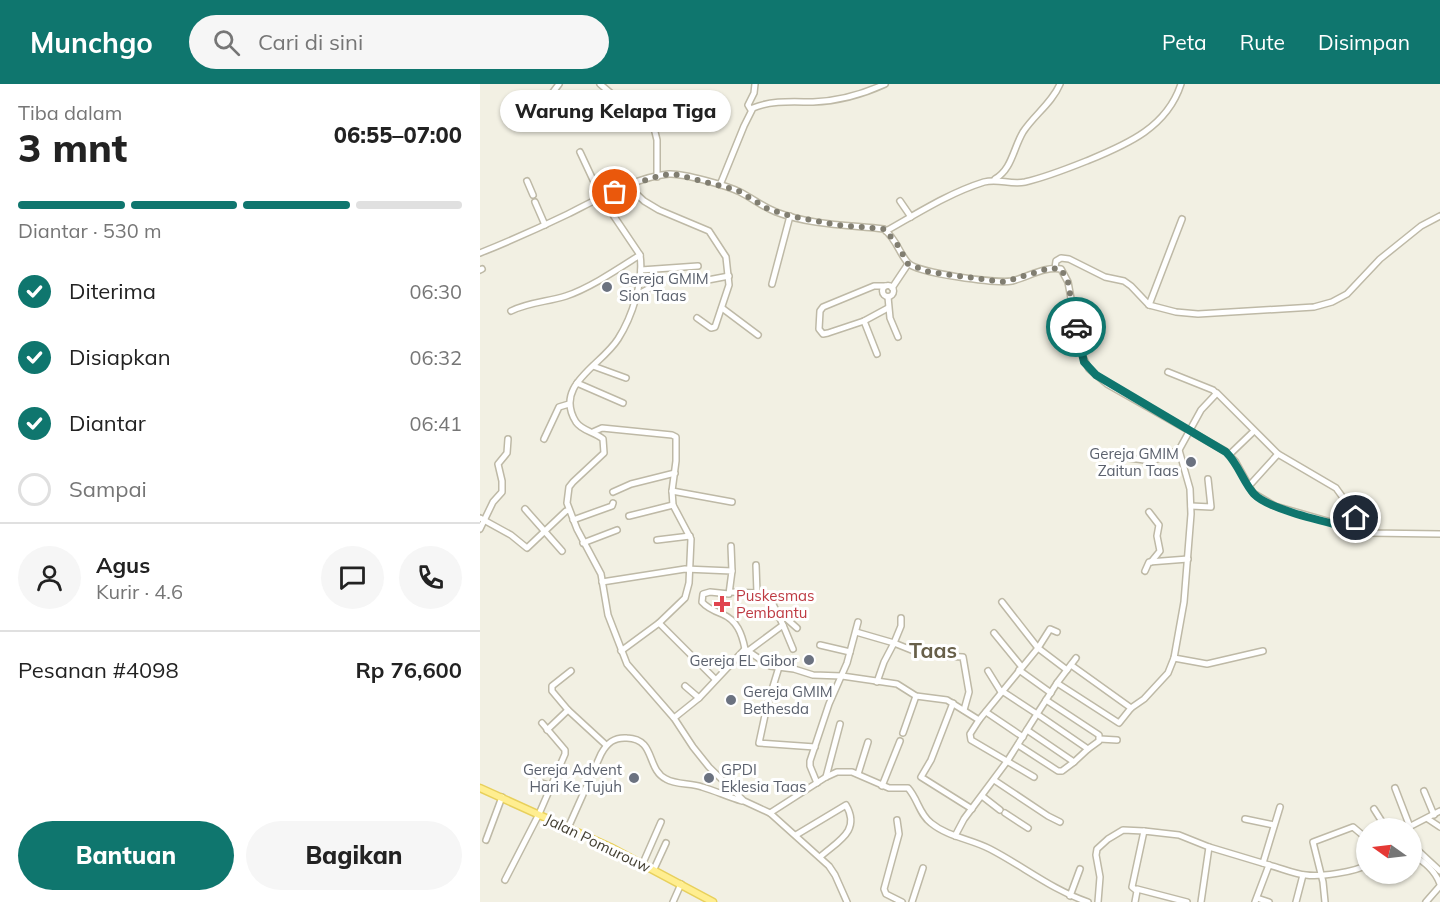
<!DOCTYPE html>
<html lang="id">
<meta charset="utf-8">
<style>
body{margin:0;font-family:Mulish,sans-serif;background:#f6f6f6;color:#222;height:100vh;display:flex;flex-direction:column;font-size:22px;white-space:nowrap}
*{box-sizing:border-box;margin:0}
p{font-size:20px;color:#767676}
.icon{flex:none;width:33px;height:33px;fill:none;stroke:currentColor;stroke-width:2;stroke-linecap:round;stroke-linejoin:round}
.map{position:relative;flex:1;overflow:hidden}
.drawer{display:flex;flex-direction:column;background:#fff;width:480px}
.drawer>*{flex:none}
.needle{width:39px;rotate:284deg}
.controls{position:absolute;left:876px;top:734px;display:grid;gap:12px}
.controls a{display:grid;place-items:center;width:66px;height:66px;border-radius:50%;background:#fff;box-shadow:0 2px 4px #0004;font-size:30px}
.pin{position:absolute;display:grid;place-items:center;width:51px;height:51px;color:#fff;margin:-26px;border:3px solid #fff;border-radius:50%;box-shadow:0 2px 6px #0007}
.courier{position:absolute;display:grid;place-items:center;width:60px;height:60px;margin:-30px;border:4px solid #0f766e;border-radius:50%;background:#fff;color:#222;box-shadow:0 2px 8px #0007}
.bubble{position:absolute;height:42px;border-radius:21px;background:#fff;box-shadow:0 2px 4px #0004;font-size:20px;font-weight:800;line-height:42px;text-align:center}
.summary em{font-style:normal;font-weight:800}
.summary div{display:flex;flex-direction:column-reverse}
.summary{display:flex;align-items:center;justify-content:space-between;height:102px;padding:0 18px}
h1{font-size:39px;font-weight:800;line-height:45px}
.bar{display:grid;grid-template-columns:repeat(4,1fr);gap:9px 6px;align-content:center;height:72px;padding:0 18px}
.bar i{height:8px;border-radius:4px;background:#e0e0e0}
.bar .selected{background:#0f766e}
.bar p{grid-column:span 4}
.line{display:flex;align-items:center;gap:15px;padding:0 18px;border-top:2px solid #e0e0e0}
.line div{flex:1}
.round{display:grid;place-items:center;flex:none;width:63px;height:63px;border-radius:32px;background:#f6f6f6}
ol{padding:0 18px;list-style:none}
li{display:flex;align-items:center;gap:18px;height:66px}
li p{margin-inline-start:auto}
li .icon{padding:6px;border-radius:50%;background:#0f766e;color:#fff;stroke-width:4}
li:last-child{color:#767676}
li i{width:33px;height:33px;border:3px solid #e0e0e0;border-radius:50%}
.button{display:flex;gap:12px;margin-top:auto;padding:12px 18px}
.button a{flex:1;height:69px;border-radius:36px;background:#0f766e;color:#fff;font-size:24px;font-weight:800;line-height:69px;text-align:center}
.button a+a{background:#f6f6f6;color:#222}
header{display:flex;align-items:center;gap:36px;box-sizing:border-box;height:84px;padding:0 30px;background:#0f766e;color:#fff}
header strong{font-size:28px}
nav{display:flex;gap:33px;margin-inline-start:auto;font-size:21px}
.search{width:420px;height:54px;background:#f6f6f6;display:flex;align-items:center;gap:15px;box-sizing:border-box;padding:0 21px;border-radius:33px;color:#767676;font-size:22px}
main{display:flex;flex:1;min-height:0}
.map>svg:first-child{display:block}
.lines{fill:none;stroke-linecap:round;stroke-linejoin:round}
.minor-casing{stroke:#beb9a6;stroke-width:8}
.major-casing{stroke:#e8d05c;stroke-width:9}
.minor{stroke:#fff;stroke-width:5}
.major{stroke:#ffee90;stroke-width:6}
.done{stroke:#817e71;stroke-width:6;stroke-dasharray:0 10.8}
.route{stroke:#0f766e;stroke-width:8}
.worship-dot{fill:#6b7280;stroke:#fff;stroke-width:2}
.health-dot{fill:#e0444e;stroke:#fff;stroke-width:2}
.labels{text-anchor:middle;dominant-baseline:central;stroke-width:6;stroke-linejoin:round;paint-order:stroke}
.worship-label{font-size:15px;fill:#5b616d;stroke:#fff;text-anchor:start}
.health-label{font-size:15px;fill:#be3a42;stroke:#fff;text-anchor:start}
.street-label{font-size:15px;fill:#444033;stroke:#fff}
.district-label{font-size:21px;font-weight:bold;fill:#68604a;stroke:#fff}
</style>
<header>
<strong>Munchgo</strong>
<div class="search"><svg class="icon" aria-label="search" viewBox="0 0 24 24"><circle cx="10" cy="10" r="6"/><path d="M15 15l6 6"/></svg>Cari di sini</div>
<nav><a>Peta</a><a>Rute</a><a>Disimpan</a></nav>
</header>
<main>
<section class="drawer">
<div class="summary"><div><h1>3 mnt</h1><p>Tiba dalam</p></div><em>06:55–07:00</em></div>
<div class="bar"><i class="selected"></i><i class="selected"></i><i class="selected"></i><i></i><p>Diantar · 530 m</p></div>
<ol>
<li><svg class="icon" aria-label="check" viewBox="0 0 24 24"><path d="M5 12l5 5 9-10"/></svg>Diterima<p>06:30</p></li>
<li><svg class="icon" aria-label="check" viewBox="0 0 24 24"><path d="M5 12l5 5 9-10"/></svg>Disiapkan<p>06:32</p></li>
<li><svg class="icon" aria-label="check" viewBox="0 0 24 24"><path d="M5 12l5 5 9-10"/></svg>Diantar<p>06:41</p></li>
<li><i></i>Sampai</li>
</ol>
<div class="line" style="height:108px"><a class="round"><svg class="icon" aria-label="person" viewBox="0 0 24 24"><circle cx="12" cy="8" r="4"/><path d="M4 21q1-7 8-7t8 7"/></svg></a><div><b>Agus</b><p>Kurir · 4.6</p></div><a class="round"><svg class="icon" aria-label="chat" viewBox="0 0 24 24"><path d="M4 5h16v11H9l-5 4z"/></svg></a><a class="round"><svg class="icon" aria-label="phone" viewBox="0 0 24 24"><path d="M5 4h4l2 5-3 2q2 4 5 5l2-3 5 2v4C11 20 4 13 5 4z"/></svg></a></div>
<div class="line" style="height:78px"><div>Pesanan #4098</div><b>Rp 76,600</b></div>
<div class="button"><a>Bantuan</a><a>Bagikan</a></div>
</section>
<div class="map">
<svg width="960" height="818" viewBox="0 0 960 818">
<rect width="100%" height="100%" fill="#f2f0e3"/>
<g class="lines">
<defs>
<g id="minor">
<polyline points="120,0 139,16 172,36 177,56 177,93"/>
<polyline points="64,20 79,0"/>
<polyline points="271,26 268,21 274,9 275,0"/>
<path d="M100 68 121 113 160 171C164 197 152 233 138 255 121 282 73 301 96 338 102 347 115 348 123 355L124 369 93 398 89 403 87 419 97 445 121 490 128 531 147 580 194 634 213 663 229 683 264 717 290 729 349 782 355 791 367 818"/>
<path d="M515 95C532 85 533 65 543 48 554 31 572 19 580 0"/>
<polyline points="47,97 53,111"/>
<path d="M240 101 264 42 273 24C292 16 314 18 333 18 359 17 381 11 405 0"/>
<polyline points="148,102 164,117 179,126 229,147 246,173 249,201 235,243 231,244 217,234"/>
<polyline points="420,117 431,133"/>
<polyline points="55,118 65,141"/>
<path d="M406 147C438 129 469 109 504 98 518 94 530 101 545 98 567 93 589 84 609 76 648 60 687 43 701 0"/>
<path d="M0 169C30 157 59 144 88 130 116 116 158 92 189 90 203 89 248 102 260 108 272 114 283 123 296 128 330 141 368 141 404 145 417 156 419 169 428 179 437 189 517 200 532 197 548 193 565 182 581 185L588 198 601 269 609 285 627 300 745 367 755 377 773 409 795 422 889 449 960 450"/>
<polyline points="575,184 576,177 581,174 589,175 625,193 644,197 651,202 669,221 696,228 718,230 834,223 852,218 867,210 900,175 941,142 960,132"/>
<polyline points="0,186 2,185"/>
<polyline points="161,186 218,182"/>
<polyline points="212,199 249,192"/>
<polyline points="292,200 310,132"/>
<circle cx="408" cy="207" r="5.5"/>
<polyline points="405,202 394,202 343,223 340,227 339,245 343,250 348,249 384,237 408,224"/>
<polyline points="412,204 428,180"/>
<polyline points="155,212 181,198"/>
<polyline points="408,213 410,234 418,253"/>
<polyline points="669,221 702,135"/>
<polyline points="242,224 278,251"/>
<path d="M31 227C49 218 67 218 86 212 110 204 138 185 160 171"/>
<polyline points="384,237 397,270"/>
<polyline points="113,282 146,294"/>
<polyline points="688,288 733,306 736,309"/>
<polyline points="97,299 143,319"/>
<polyline points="113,348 122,344 192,351 196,353 196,377 192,407 193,421 211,455 209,499 205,514 179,539"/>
<polyline points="64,355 79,323 89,320"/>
<polyline points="749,371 774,347"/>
<polyline points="649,374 672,377 699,366"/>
<polyline points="769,402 798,370 856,404 869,422 876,427 874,445"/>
<polyline points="192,407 252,418"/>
<polyline points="133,408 151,400 195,389"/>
<polyline points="711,422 731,423 728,395"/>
<polyline points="45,425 82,467"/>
<polyline points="669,428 679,441 677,452 680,467 671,478"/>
<polyline points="149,432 193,421"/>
<polyline points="0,434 31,451 47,464 86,427 89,426"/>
<polyline points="93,436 132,422 133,419"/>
<polyline points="0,445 13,418 22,408 22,397 18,380 27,369 28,355"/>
<polyline points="177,456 210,452"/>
<polyline points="103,459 137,446"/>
<polyline points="251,462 252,487"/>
<polyline points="665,487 669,478 708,475"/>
<path d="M122 498 205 485 252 487 249 510 230 508 223 510 222 518C227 524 234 527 242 530 257 536 262 550 265 565"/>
<polyline points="250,508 277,509"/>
<polyline points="522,518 558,564 570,545 577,548"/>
<polyline points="299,528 317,544"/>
<polyline points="303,541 313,565"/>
<polyline points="376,548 414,559 421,542 421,534"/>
<polyline points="514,549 541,582"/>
<polyline points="340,561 370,568"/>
<polyline points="141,567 179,539 235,595"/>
<polyline points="268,567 303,541 290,514 277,509 276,481"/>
<polyline points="694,574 727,580 783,567"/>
<polyline points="591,581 651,624"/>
<polyline points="299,583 287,622 279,659 335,663"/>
<polyline points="539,586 571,609"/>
<polyline points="91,587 72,602 72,607 88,626 126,661"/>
<polyline points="508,587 521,608"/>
<polyline points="397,598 404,578 414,559 444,571 483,573 489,608 484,626"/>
<polyline points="577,599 596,574"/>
<polyline points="205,602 219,614"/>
<polyline points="522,607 557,630 577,599 639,639 651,624 664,615 688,589 694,574 704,518 711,430 710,405 699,366 721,326 737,309 798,370"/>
<polyline points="566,616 619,651 619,657 608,665"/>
<polyline points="473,619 451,676 441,693 492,725"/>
<polyline points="506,628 543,653"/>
<polyline points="194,634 219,614 265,565 290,582 314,585 333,591 362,592 417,600 436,612 467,616 499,636 558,564 587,586"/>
<polyline points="499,636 490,650 491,656 554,693"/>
<polyline points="67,646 88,626"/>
<polyline points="423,649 436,612"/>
<polyline points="620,655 637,656"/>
<polyline points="538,661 578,687 582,687 594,678 547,646"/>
<polyline points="378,690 388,658"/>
<polyline points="346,693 360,640"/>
<polyline points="514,696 568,732 580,738"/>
<polyline points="62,699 71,702"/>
<polyline points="337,699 330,682 330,677 349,620 367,579 378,538"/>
<polyline points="402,702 420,657"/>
<polyline points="915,704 930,743"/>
<polyline points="944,707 954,731"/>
<polyline points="502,712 520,726"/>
<polyline points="894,725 906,744"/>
<path d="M290 729 346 693 357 688H372L409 704H428C438 715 439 730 451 739 468 753 491 755 510 765 543 782 572 806 608 818"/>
<polyline points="525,729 548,744"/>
<polyline points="765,735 794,741"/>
<polyline points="948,735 960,743"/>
<polyline points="417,736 419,750 404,805 406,810 422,818"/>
<path d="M88 744 121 670C127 659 134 653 147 654 176 655 166 685 186 695 196 701 211 699 222 703 236 707 248 713 262 717"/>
<polyline points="927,744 960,727"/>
<path d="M316 751 366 721C381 747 358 757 340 773"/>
<polyline points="475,752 484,735 528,676 557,630 608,665 594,678"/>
<polyline points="6,756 22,713"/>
<polyline points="932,761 960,787"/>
<path d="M932 770C944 778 955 786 960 800"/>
<polyline points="163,779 181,738"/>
<polyline points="783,779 800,723"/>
<polyline points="174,785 186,759"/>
<polyline points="25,796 59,730 85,670 85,666 62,639"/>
<polyline points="657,805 707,818"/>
<polyline points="590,812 600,785"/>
<polyline points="777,814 789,818"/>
<polyline points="193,818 201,800"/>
<polyline points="432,818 443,784"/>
<polyline points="618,818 620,793 616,771 617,765 628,755 643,746 664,747"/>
<polyline points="655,818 657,807 652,803 664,747 699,751 729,763 789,781"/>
<polyline points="721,818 729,763"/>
<path d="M775 818 789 781C801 784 814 790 826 791 839 793 876 788 886 781"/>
<polyline points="816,818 823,791"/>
<polyline points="845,818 843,798 833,758 873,743 886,754"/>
<polyline points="946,818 960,802"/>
</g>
<polyline id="major" points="0,704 130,763 233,818"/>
</defs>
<use href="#minor" class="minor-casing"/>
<use href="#major" class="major-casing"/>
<use href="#minor" class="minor"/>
<use href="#major" class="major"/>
</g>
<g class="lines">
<polyline class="done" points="135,108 159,98 182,91 194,90 257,106 288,125 310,132 358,141 404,145 417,160 428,180 449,188 524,198 570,184 581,185 588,198 596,243"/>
<path class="route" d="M596 243 604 278 616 291 746 368C759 381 763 398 774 410 789 426 851 439 874 445L876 434"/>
</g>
<g class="worship-dot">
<circle cx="127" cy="203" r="6"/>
<circle cx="711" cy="378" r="6"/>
<circle cx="329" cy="576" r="6"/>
<circle cx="251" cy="616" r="6"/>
<circle cx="154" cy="694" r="6"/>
<circle cx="229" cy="694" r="6"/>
</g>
<path class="health-dot" d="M239 511h6v6h6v6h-6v6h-6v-6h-6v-6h6z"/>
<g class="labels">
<g class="worship-label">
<text x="139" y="194">Gereja GMIM<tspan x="139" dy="17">Sion Taas</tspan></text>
<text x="699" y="369" text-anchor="end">Gereja GMIM<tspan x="699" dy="17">Zaitun Taas</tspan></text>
<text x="317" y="576" text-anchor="end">Gereja EL Gibor</text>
<text x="263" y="607">Gereja GMIM<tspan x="263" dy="17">Bethesda</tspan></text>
<text x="142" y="685" text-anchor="end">Gereja Advent<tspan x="142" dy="17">Hari Ke Tujuh</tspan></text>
<text x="241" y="685">GPDI<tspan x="241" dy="17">Eklesia Taas</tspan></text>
</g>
<g class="health-label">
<text x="256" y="511">Puskesmas<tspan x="256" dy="17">Pembantu</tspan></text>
</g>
<g class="street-label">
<text transform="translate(118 759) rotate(26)">Jalan Pomurouw</text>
</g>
<g class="district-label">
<text x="453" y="566">Taas</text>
</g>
</g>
</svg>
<div class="controls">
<a><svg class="needle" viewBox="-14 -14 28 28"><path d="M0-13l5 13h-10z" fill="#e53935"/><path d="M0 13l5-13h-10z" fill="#767676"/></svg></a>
</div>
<div class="pin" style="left:135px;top:108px;background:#ea580c"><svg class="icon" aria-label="bag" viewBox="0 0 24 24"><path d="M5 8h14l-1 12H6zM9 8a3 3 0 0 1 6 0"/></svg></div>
<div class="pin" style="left:876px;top:434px;background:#1f2937"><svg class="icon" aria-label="home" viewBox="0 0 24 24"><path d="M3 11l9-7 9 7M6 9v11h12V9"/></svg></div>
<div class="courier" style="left:596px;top:243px"><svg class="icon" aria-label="car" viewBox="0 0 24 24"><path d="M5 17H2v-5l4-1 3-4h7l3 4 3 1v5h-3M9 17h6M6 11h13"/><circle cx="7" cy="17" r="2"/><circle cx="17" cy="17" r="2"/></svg></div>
<div class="bubble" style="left:20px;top:6px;width:231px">Warung Kelapa Tiga</div>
</div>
</main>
